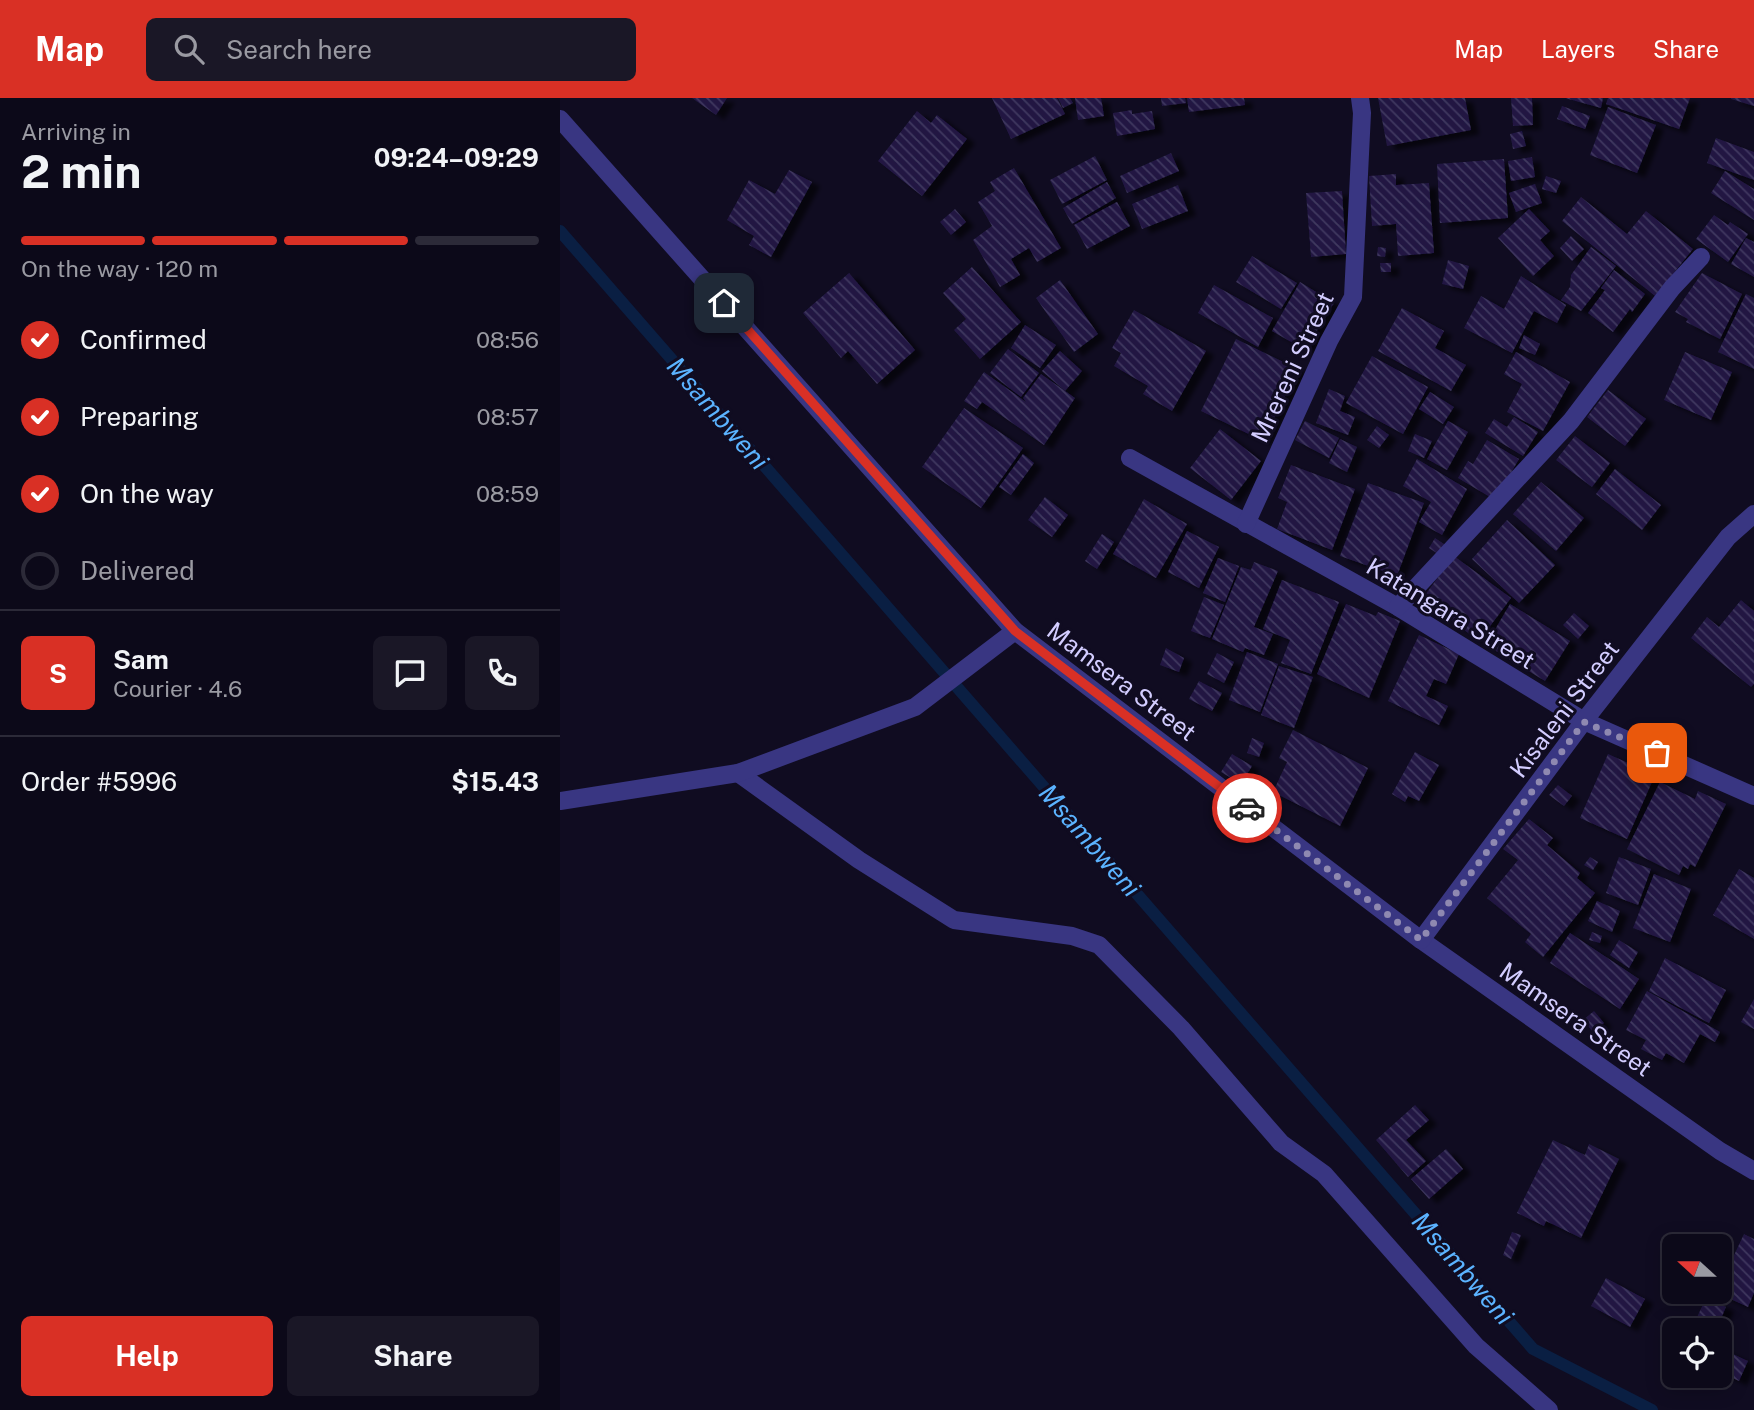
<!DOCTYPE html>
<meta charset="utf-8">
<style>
body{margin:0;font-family:"Public Sans",sans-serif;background:#1a1726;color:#f1f3f6;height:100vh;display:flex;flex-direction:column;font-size:26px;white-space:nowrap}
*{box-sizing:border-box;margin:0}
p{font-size:23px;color:#9a9aa2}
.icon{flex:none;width:38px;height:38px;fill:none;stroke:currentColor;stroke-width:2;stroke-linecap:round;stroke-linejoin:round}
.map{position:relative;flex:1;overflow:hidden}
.sheet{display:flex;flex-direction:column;background:#0c0919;width:560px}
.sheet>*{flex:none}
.needle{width:46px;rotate:291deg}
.fabs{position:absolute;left:1102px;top:1136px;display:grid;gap:14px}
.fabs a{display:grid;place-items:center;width:70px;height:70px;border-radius:10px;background:#0c0919;box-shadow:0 4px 18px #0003,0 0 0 2px #2c2a38;font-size:35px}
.pin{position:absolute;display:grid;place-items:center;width:60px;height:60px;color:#fff;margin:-30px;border-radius:14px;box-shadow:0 4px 10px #0006}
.courier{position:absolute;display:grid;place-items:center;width:70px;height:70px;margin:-35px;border:5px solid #d93025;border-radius:50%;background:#fff;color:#222;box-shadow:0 2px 9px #0007}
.summary em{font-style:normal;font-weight:700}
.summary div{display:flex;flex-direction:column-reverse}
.summary{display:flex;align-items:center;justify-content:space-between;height:119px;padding:0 21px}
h1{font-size:46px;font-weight:700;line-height:52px}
.bar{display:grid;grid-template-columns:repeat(4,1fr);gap:10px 7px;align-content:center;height:84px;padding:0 21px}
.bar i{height:9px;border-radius:5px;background:#2c2a38}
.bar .active{background:#d93025}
.bar p{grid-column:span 4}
.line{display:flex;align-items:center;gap:18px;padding:0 21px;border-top:2px solid #2c2a38}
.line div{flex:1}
.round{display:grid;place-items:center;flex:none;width:74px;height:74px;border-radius:10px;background:#1a1726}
ol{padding:0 21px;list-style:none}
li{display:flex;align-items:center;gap:21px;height:77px}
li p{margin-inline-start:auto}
li .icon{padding:7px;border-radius:50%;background:#d93025;color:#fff;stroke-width:4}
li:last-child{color:#9a9aa2}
li i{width:38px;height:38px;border:4px solid #2c2a38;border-radius:50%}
.button{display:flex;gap:14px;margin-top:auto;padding:14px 21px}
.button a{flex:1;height:80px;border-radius:10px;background:#d93025;color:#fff;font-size:28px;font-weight:700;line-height:80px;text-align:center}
.button a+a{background:#1a1726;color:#f1f3f6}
header{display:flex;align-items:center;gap:42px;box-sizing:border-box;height:98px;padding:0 35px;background:#d93025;color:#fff}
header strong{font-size:33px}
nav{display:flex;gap:38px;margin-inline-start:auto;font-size:24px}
.search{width:490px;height:63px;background:#1a1726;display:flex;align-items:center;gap:18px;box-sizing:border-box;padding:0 24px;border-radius:10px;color:#9a9aa2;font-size:26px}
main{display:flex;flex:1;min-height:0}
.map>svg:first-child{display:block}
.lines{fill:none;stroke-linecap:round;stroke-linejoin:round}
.stream{stroke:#0a1f43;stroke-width:12}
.building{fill:url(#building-back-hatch);filter:url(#shadow)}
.minor{stroke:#393682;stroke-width:18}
.done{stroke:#8f89b1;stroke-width:7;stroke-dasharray:0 12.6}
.route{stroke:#d93025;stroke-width:9}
.labels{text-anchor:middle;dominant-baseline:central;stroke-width:6;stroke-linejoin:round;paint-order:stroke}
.street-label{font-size:24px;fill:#d3cdff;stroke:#100c21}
.water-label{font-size:26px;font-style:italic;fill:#5bb3ff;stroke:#100c21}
</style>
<header>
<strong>Map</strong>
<div class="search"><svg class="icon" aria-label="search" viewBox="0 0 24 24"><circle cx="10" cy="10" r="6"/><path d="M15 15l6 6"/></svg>Search here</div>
<nav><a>Map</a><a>Layers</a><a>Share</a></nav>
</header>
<main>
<section class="sheet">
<div class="summary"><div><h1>2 min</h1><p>Arriving in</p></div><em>09:24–09:29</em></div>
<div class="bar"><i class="active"></i><i class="active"></i><i class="active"></i><i></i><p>On the way · 120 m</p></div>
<ol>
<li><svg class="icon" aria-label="check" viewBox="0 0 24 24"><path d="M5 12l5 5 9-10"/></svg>Confirmed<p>08:56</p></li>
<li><svg class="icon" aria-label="check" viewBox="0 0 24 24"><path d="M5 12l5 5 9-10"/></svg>Preparing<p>08:57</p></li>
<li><svg class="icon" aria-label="check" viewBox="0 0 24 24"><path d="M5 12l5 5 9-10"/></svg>On the way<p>08:59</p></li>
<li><i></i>Delivered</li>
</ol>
<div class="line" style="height:126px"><b class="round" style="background:#d93025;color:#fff">S</b><div><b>Sam</b><p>Courier · 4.6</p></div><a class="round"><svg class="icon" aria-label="chat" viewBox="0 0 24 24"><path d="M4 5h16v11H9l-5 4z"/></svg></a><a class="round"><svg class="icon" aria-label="phone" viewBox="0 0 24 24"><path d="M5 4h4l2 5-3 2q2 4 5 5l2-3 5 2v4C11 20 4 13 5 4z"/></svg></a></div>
<div class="line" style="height:91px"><div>Order #5996</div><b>$15.43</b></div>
<div class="button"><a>Help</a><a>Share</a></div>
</section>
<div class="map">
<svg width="1194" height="1312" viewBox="0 0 1194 1312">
<defs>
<pattern id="building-back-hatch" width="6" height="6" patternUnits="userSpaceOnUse" patternTransform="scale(1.75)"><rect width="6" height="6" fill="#211843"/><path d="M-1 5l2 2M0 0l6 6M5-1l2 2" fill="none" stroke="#40385f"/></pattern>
<filter id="shadow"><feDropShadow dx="8" dy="4.5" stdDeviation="2" flood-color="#0009"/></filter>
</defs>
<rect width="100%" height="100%" fill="#100c21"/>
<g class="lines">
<polyline class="stream" points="0,133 973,1251 1092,1312"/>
</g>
<g class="building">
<polygon points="132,0 167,0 156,17"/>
<polygon points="432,0 497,0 505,16 451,41"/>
<polygon points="498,0 510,0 513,5 503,10"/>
<polygon points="515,0 541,0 544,18 518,22"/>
<polygon points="601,0 625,0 626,5 602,8"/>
<polygon points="627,0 684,0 685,7 629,14"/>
<polygon points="818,0 905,0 911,32 827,48"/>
<polygon points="951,0 972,0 973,27 953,28"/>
<polygon points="1005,0 1043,0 1041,10"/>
<polygon points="1048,0 1130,0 1119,31 1046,6"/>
<polygon points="1171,0 1194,0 1194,8 1171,1"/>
<polygon points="1002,8 1030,18 1025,31 997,21"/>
<polygon points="1048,9 1096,27 1077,75 1030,57"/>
<polygon points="572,12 572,16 592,13 595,31 557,38 553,15"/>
<polygon points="357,13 371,25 377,17 407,41 362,98 318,63"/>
<polygon points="962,33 966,48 953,51 950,36"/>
<polygon points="1156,40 1194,54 1194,82 1147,65"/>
<polygon points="611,55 619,73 567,95 560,78"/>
<polygon points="535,58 547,82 502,106 490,82"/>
<polygon points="972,59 975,79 951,83 948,63"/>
<polygon points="944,61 948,120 880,125 877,66"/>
<polygon points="454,70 501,150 477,164 469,150 451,161 460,177 440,189 413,142 432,128 418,104 435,93 430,84"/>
<polygon points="229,72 252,84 211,159 189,147 194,138 167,122 189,82 215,96"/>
<polygon points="1165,73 1194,91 1194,122 1151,95"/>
<polygon points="836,76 836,87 869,85 874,155 838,158 836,126 812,128 809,78"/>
<polygon points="986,78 1001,83 996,95 982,91"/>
<polygon points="547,84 556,100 512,126 503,110"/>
<polygon points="975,86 982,105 956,114 949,95"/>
<polygon points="618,87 628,113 582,131 572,106"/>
<polygon points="782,93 786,156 751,159 746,95"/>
<polygon points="1021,99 1067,136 1086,113 1133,151 1095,198 1002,123"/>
<polygon points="557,104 570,128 527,151 514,127"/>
<polygon points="395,111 406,124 391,137 380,124"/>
<polygon points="969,111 990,133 980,142 994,158 973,178 938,140"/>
<polygon points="1154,117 1168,127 1170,124 1188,136 1168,164 1136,141"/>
<polygon points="1011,138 1024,151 1012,163 1000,150"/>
<polygon points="1186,140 1194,144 1194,179 1171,166"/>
<polygon points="818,149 826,150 825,159 817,158"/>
<polygon points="1031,149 1056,168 1021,213 1001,202 1010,189 1011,177"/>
<polygon points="692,158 737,185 721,211 676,184"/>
<polygon points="888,162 909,168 903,191 882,186"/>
<polygon points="820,165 831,165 831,174 821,174"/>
<polygon points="412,169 461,224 420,261 394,232 406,221 383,195"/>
<polygon points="1054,172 1085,196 1072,214 1070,211 1053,234 1028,215 1045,192 1041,190"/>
<polygon points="289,175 355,252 317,286 288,253 281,260 243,215"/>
<polygon points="1142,175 1182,196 1160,241 1126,224 1128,221 1115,214"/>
<polygon points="961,178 1006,207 997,225 974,213 952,255 904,230 921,198 944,211"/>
<polygon points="500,182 538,236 514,254 476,200"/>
<polygon points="740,184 774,205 745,252 712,233"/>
<polygon points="654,187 713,220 698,249 638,215"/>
<polygon points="1186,196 1194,200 1194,271 1158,254"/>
<polygon points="842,210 884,233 875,250 906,267 891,293 818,253"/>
<polygon points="574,212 646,253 612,313 583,296 588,288 554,268 561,255 552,250"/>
<polygon points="465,227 496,247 480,270 451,250"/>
<polygon points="964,237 980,246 975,257 959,250"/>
<polygon points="676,241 738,271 703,343 641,313"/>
<polygon points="448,251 479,275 461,299 430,275"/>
<polygon points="500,253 522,273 505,293 482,273"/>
<polygon points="956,254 1010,284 983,333 947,314 962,286 944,276"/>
<polygon points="1125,254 1172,274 1151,322 1104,302"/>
<polygon points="812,258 868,289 843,336 786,305"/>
<polygon points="424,274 466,304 463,300 481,276 515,300 484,347 422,304 417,311 404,303"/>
<polygon points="769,291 785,298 780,313 795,319 788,337 756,325"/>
<polygon points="1048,292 1086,321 1065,348 1027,319"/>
<polygon points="870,294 894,309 883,326 859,311"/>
<polygon points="404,310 463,350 421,410 362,369"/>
<polygon points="954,319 978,334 963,358 925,335 934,321 947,329"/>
<polygon points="745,323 779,340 769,360 735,342"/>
<polygon points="888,323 908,334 887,372 867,361"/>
<polygon points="817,328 829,337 819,350 807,342"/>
<polygon points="660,331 701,363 671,402 630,370"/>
<polygon points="855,336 872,343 864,360 848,353"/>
<polygon points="1015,338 1050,365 1032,389 996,362"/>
<polygon points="780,341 797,349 787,374 769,365"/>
<polygon points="927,342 959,361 935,402 898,380 908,363 913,366"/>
<polygon points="463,356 474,365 451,397 439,389"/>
<polygon points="857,361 907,391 882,437 859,424 871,404 843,388"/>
<polygon points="731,367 795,391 772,452 717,431 727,404 718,400"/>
<polygon points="1055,371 1101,407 1082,432 1036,396"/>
<polygon points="981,384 1024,420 996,453 953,416"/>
<polygon points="808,385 864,405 837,478 780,458"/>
<polygon points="485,399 508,417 492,439 468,422"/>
<polygon points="584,401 627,426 596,480 553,456"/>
<polygon points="947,422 995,467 959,505 912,461"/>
<polygon points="627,433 659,449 639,490 608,474"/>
<polygon points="542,436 554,444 537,471 525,463"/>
<polygon points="875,440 887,448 881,458 869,450"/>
<polygon points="894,458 951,500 919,543 862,501"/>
<polygon points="658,460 679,468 665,504 643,495"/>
<polygon points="694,464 718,473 687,545 694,529 713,536 704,557 685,550 683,554 652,541 681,469 691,472"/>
<polygon points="722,482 779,504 751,576 721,565 730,542 703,531"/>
<polygon points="644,499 664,507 650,540 631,533"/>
<polygon points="1181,502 1194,513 1194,586 1191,589 1131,540 1147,519 1159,529"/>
<polygon points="786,506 816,518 818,514 840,523 809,600 757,576"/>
<polygon points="950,506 1010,543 985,583 926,547"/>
<polygon points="1014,515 1029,528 1018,541 1003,527"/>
<polygon points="859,537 899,556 886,586 874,581 866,598 888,608 879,627 828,603"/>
<polygon points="606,550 624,560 619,574 600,567"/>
<polygon points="687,554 718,566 700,614 669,602"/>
<polygon points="657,555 674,564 664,585 647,576"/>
<polygon points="719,568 753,579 734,630 701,617"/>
<polygon points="639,583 662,595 652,613 629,601"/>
<polygon points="733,632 808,670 780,728 713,694 727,664 719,660"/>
<polygon points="692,640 704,645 699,659 687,655"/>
<polygon points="855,654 879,667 859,703 848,698 845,704 832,696"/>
<polygon points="672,656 692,668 681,686 661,674"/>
<polygon points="1048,656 1095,677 1067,741 1020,720"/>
<polygon points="1100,684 1135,701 1138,693 1166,706 1135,769 1130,766 1128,771 1123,768 1119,777 1067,751"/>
<polygon points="998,687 1012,698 1004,708 989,697"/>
<polygon points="969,721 993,740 987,747 1020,775 1017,780 1035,795 983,859 965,844 971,836 927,800 958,762 943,751"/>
<polygon points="1030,759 1038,764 1033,772 1024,767"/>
<polygon points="1059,759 1091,771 1078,807 1046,795"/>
<polygon points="1179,771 1194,780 1194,841 1153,817"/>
<polygon points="1094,776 1131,791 1110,844 1073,830"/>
<polygon points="1037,803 1060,813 1052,834 1028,823"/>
<polygon points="1032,834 1042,838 1040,845 1029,842"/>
<polygon points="1010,835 1079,881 1060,911 990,865"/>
<polygon points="1059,842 1078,854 1069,870 1050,857"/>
<polygon points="1105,860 1166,892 1149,925 1089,893"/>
<polygon points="1087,893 1160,934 1155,944 1140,936 1124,965 1106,955 1102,962 1081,951 1086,942 1066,932"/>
<polygon points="1194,901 1194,931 1181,924"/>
<polygon points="1034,913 1044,925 1033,934 1023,922"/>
<polygon points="855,1007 869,1022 846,1042 866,1063 848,1079 816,1042"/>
<polygon points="993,1042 1025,1057 1029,1046 1059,1061 1021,1140 986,1123 984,1128 957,1115"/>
<polygon points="886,1051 903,1071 869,1101 851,1081"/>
<polygon points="952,1134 961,1137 951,1161 943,1157"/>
<polygon points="1184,1136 1194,1141 1194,1195 1188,1209 1155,1194 1160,1194 1160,1187"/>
<polygon points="1046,1180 1085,1201 1070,1229 1031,1208"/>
<polygon points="1146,1200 1166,1209 1156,1232 1131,1232"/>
<polygon points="1160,1250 1188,1263 1179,1283 1160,1274"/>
</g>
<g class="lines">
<g class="minor">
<polyline points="0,21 455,533 861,842 1160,1053 1194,1073"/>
<polyline points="570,360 838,509 1024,623 1194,698"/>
<polyline points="686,426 769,243 793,199 802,15 800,0"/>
<polyline points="838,509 1011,323 1112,190 1141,159"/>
<polyline points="178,675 299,762 394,822 512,838 539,847 621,930 721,1045 764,1076 916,1248 989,1312"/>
<polyline points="0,703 178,675 355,609 455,533"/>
<polyline points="861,842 1024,623 1168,439 1194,416"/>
</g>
</g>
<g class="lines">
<polyline class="done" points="687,710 861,842 1024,624 1097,655"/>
<polyline class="route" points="164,205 455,533 687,710"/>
</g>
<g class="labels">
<g class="street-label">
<text transform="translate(732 269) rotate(-65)">Mrereni Street</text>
<text transform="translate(891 515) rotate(31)">Katangara Street</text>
<text transform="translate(562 583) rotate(37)">Mamsera Street</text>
<text transform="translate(1004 611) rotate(-53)">Kisaleni Street</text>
<text transform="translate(1016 921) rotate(35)">Mamsera Street</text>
</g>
<g class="water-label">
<text transform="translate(158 315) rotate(49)">Msambweni</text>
<text transform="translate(530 742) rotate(49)">Msambweni</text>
<text transform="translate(903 1170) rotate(49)">Msambweni</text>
</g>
</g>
</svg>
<div class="fabs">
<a><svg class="needle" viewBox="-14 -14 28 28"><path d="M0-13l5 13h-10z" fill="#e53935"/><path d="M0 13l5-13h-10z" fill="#9a9aa2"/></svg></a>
<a><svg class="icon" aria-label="locate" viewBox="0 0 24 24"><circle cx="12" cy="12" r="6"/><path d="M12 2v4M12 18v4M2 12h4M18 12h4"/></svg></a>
</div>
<div class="pin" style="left:1097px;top:655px;background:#ea580c"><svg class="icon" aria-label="bag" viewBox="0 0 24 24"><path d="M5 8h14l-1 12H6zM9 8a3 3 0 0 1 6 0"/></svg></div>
<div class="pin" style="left:164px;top:205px;background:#1f2937"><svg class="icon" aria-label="home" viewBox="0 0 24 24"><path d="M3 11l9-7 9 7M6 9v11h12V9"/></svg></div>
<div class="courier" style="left:687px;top:710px"><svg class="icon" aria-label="car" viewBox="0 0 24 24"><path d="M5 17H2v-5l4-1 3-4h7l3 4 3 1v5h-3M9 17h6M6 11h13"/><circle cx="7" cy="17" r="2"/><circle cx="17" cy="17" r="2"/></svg></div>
</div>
</main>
